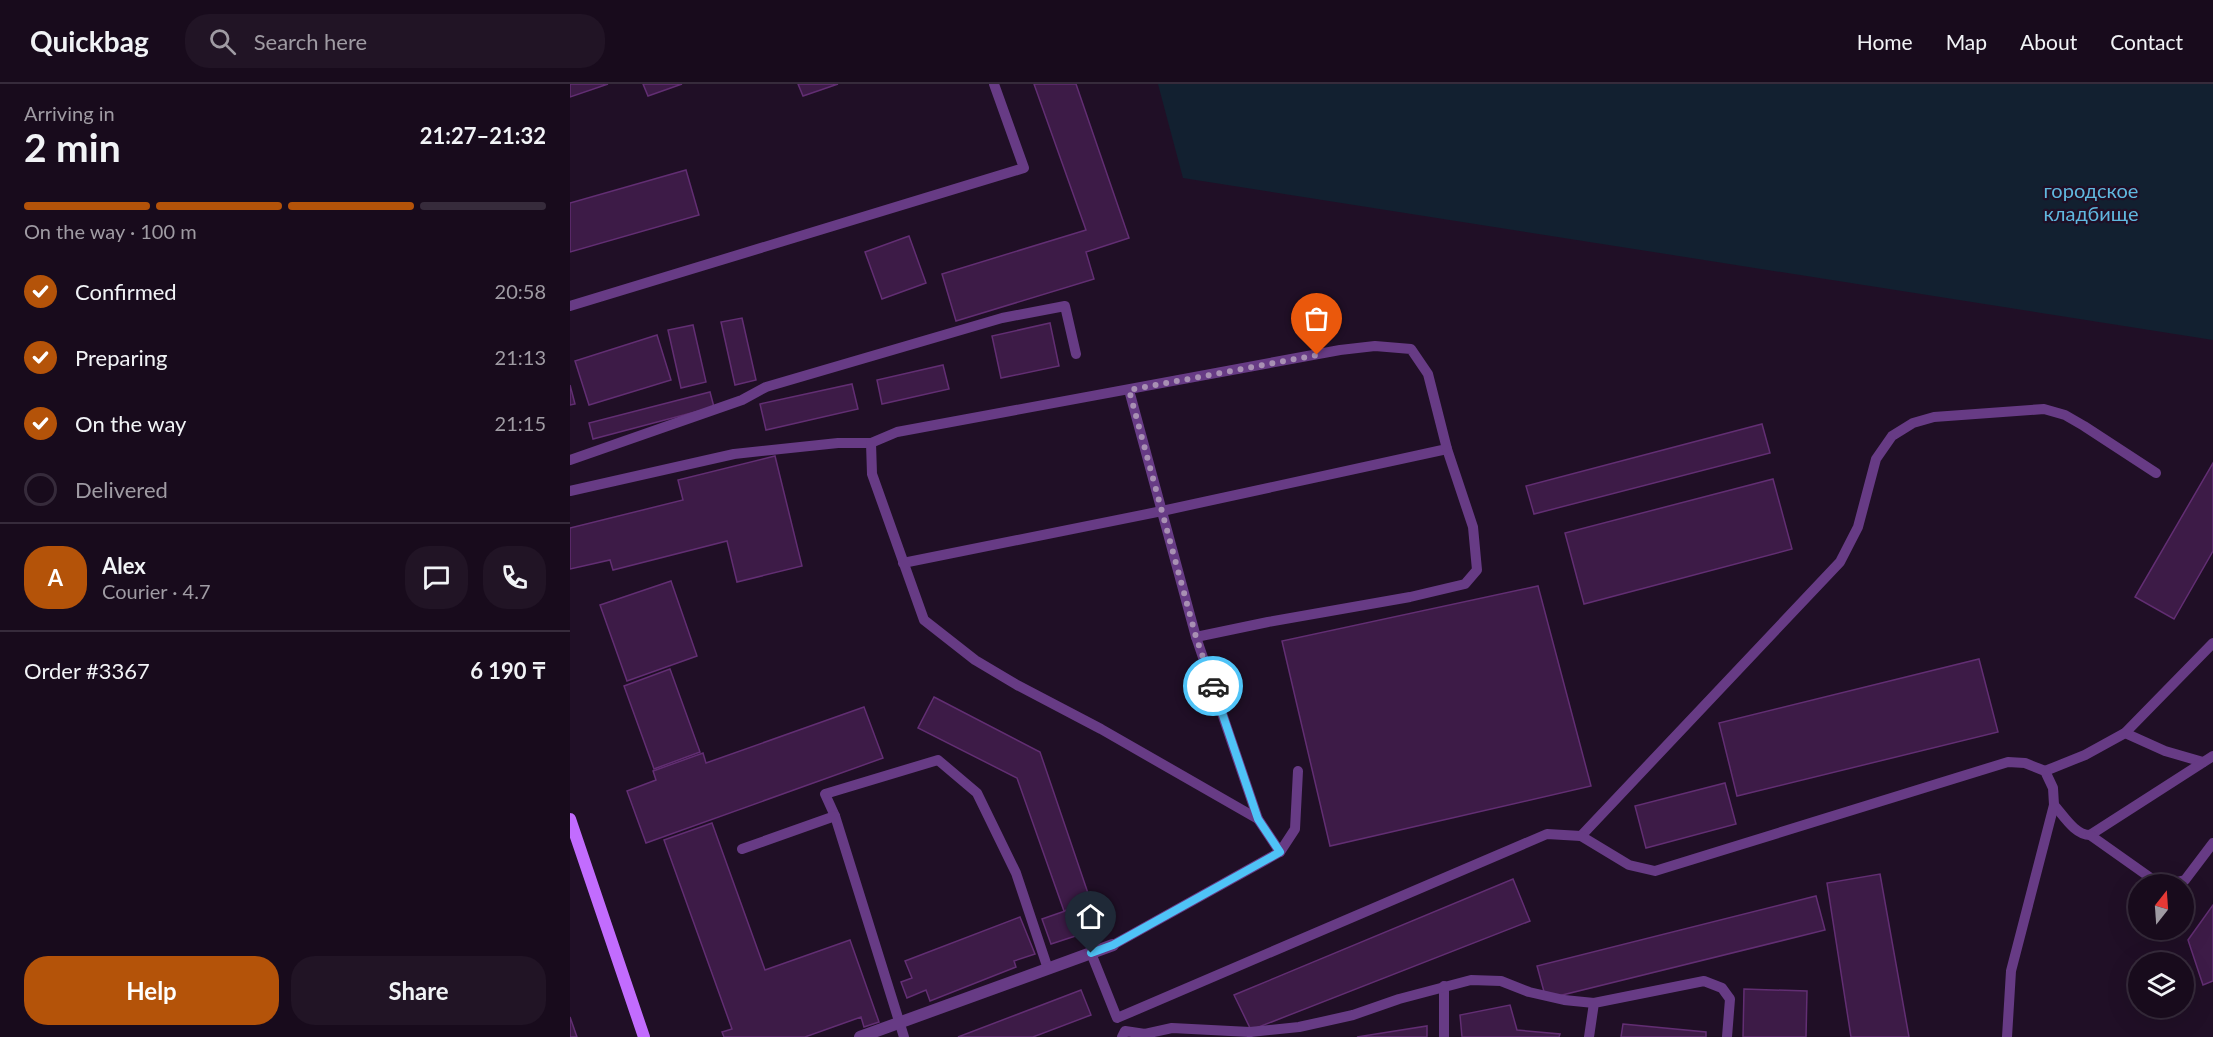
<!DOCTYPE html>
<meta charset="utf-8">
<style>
body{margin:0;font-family:Lato,sans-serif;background:#211425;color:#f1f3f6;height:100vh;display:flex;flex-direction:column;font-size:22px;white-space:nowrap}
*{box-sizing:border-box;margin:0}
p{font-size:20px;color:#9f9ba3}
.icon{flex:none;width:33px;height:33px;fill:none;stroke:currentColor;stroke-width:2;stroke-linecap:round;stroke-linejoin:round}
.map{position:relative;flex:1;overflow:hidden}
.sheet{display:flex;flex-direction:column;background:#180b1c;width:570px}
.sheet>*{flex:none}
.needle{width:39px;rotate:17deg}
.buttons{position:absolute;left:1558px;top:790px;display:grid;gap:12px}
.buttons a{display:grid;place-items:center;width:66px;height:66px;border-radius:50%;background:#180b1c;box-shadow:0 6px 24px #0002,0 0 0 2px #362b3b;font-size:30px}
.pin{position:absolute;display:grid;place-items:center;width:51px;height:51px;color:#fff;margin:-62px -26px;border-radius:50% 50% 50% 0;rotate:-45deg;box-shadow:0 0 6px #0007}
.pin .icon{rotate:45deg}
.courier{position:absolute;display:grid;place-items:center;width:60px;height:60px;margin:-30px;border:4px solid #4fc3f7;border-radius:50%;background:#fff;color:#222;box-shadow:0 2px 8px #0007}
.head em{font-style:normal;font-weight:700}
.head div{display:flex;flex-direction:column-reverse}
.head{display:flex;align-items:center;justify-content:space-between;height:102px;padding:0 24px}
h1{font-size:39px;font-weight:700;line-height:45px}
.bar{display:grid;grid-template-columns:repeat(4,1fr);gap:9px 6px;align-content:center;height:72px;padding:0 24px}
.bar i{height:8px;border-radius:4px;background:#362b3b}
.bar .selected{background:#b45309}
.bar p{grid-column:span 4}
.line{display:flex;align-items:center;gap:15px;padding:0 24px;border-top:2px solid #362b3b}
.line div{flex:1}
.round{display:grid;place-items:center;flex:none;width:63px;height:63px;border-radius:24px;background:#211425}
ol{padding:0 24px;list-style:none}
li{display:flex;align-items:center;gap:18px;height:66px}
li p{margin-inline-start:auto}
li .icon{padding:6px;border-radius:50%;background:#b45309;color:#fff;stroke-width:4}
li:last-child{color:#9f9ba3}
li i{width:33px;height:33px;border:3px solid #362b3b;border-radius:50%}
.action{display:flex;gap:12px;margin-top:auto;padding:12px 24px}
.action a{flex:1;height:69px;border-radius:24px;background:#b45309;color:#fff;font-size:24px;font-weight:700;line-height:69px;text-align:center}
.action a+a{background:#211425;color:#f1f3f6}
header{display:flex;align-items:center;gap:36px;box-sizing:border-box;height:84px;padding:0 30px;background:#180b1c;border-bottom:2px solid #362b3b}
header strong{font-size:28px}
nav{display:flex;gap:33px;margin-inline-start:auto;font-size:21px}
.search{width:420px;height:54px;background:#211425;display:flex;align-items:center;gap:15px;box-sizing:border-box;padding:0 21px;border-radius:24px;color:#9f9ba3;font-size:22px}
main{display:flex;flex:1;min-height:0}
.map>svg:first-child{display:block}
.green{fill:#122030}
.building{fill:#3d1b47;stroke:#622e73;stroke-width:1.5}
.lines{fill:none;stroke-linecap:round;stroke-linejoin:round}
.service{stroke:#673b85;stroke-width:10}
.minor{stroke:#673b85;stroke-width:12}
.secondary{stroke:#c26cfe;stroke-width:12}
.done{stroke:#a890b3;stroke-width:6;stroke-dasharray:0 10.8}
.route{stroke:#4fc3f7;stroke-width:8}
.labels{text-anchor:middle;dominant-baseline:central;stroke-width:4.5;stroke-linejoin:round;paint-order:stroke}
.park-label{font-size:20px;fill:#60b8df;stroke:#200f26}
</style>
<header>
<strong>Quickbag</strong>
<div class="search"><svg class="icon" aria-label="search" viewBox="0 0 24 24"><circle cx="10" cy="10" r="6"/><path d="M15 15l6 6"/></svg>Search here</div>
<nav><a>Home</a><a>Map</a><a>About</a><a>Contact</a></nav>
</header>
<main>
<section class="sheet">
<div class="head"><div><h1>2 min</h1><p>Arriving in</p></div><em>21:27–21:32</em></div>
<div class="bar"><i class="selected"></i><i class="selected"></i><i class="selected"></i><i></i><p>On the way · 100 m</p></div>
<ol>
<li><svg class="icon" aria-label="check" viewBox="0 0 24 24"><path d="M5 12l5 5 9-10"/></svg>Confirmed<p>20:58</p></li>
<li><svg class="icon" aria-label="check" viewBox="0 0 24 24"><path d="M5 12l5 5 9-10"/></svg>Preparing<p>21:13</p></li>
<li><svg class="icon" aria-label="check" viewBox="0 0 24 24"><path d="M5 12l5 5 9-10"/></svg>On the way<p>21:15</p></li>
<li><i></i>Delivered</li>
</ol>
<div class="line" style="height:108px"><b class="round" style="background:#b45309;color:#fff">A</b><div><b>Alex</b><p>Courier · 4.7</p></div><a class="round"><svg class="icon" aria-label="chat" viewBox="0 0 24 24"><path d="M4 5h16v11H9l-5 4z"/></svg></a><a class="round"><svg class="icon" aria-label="phone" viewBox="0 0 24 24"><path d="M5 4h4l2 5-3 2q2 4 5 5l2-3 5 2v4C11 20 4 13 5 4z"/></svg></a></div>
<div class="line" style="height:78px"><div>Order #3367</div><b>6 190 ₸</b></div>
<div class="action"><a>Help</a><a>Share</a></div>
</section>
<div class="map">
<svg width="1643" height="953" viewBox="0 0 1643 953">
<rect width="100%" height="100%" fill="#200f26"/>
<polygon class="green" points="588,0 1643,0 1643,256 613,94"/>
<g class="building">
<polygon points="0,0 38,0 0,13"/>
<polygon points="73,0 112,0 78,12"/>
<polygon points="228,0 268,0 233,12"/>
<polygon points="464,0 506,0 559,154 516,168 524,195 386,237 372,190 516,146"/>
<polygon points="116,86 129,131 0,168 0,119"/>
<polygon points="339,152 356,199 312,215 295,168"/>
<polygon points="172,234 186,296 165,301 151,238"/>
<polygon points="480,239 489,282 431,294 422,252"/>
<polygon points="123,241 136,298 111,304 98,246"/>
<polygon points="87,251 101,296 19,321 5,277"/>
<polygon points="373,281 379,305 312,320 307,296"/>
<polygon points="282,300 288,325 196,346 190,320"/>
<polygon points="0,301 5,320 0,321"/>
<polygon points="140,308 144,323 23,355 19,339"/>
<polygon points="1192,340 1200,369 964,430 956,402"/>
<polygon points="205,372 232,482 167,498 157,457 43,486 40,476 0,485 0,444 113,416 108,396"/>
<polygon points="1643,379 1643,467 1604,535 1565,513"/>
<polygon points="1203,395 1222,465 1014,520 995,449"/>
<polygon points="101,497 127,572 57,597 30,521"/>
<polygon points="968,502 1021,702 760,762 712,557"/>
<polygon points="1409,575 1428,648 1167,712 1149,639"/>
<polygon points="100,585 130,668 84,685 54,602"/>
<polygon points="364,613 470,668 521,818 494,827 447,694 348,644"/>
<polygon points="294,623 313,674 76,759 57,707 86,696 83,687 133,669 136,679"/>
<polygon points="1155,699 1166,740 1076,764 1065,722"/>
<polygon points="142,739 195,886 280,856 309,938 294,943 291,933 235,953 154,953 152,948 162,945 94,756"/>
<polygon points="1310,790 1339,953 1281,953 1257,799"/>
<polygon points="943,795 960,837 681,946 664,911"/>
<polygon points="1246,812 1255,846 976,915 967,882"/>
<polygon points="521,818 530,844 481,860 472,835"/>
<polygon points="1643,821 1643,897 1633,901 1618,856"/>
<polygon points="450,833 465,870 444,877 446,883 360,917 356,906 337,914 331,898 342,894 335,877"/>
<polygon points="1174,905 1237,907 1236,953 1173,953"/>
<polygon points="511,906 521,931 463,953 388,953"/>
<polygon points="940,921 947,946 990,950 989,953 892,953 890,931"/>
<polygon points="0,933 7,953 0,953"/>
<polygon points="1053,940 1136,948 1136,953 1051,953"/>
<polygon points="857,942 857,953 787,953"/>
</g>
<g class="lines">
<g class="service">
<polyline points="0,222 454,84 424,0"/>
<polyline points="559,306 626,553 688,735"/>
<polyline points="0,376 172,316 196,303 432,234 495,222 506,270"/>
<polyline points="0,407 164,370 268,359 301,359"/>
<polyline points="333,479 592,427 877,365"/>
<polyline points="626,553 698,538 840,513 895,500 907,486 903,443 877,365 858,290 841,265 805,262 770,266 327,348 301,359 302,390 354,536 405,576 447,601 531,645 688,735 710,768"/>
<polyline points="1555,649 1595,667 1633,678"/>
<polyline points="1475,687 1515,671 1555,649 1643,559"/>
<path d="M1484 721C1494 732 1505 751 1520 751L1643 672"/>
<polyline points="265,732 255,710 368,676 407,709 446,789 478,885"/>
<polyline points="1520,751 1585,797 1599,800 1615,796 1643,759"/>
<polyline points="1011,752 1270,478 1288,443 1306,375 1322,352 1343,339 1364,333 1474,325 1495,331 1514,342 1586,389"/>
<polyline points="172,765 265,732 334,953"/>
<polyline points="543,861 710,768 725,745 728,687"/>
<polyline points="521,869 547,934 977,750 1011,752 1059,781 1085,787 1438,678 1455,679 1475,687 1483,704 1484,721 1441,887 1437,953"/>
<polyline points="874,902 874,953"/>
<polyline points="552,953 555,947 575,950 602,944 680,948"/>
<polyline points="683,953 680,948 729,943 783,931 829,915 901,896 931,897 959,908 994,916 1024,919"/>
<polyline points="1019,953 1024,919 1134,897 1152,904 1160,915 1157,953"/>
</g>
<polyline class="minor" points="290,953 543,861"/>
<polyline class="secondary" points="0,735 74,953"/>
</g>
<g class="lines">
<polyline class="done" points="643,602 626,553 559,306 747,271"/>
<polyline class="route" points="521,869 543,861 710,768 688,735 643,602"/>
</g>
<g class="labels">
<g class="park-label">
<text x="1521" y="106">городское<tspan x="1521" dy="23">кладбище</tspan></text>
</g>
</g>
</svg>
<div class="buttons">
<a><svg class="needle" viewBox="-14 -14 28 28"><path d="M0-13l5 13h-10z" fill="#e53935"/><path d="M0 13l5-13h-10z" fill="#9f9ba3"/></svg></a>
<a><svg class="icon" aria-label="layers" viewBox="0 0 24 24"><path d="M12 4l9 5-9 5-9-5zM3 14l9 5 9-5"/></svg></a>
</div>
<div class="pin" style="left:747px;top:271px;background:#ea580c"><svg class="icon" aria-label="bag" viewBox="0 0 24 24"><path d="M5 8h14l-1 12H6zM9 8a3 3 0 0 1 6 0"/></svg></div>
<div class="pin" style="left:521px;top:869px;background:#1f2937"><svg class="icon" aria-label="home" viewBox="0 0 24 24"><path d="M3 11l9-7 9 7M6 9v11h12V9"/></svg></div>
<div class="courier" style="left:643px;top:602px"><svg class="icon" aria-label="car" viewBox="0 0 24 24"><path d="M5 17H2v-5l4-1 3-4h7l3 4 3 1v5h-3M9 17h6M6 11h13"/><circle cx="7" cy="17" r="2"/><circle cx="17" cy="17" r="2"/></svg></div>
</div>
</main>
